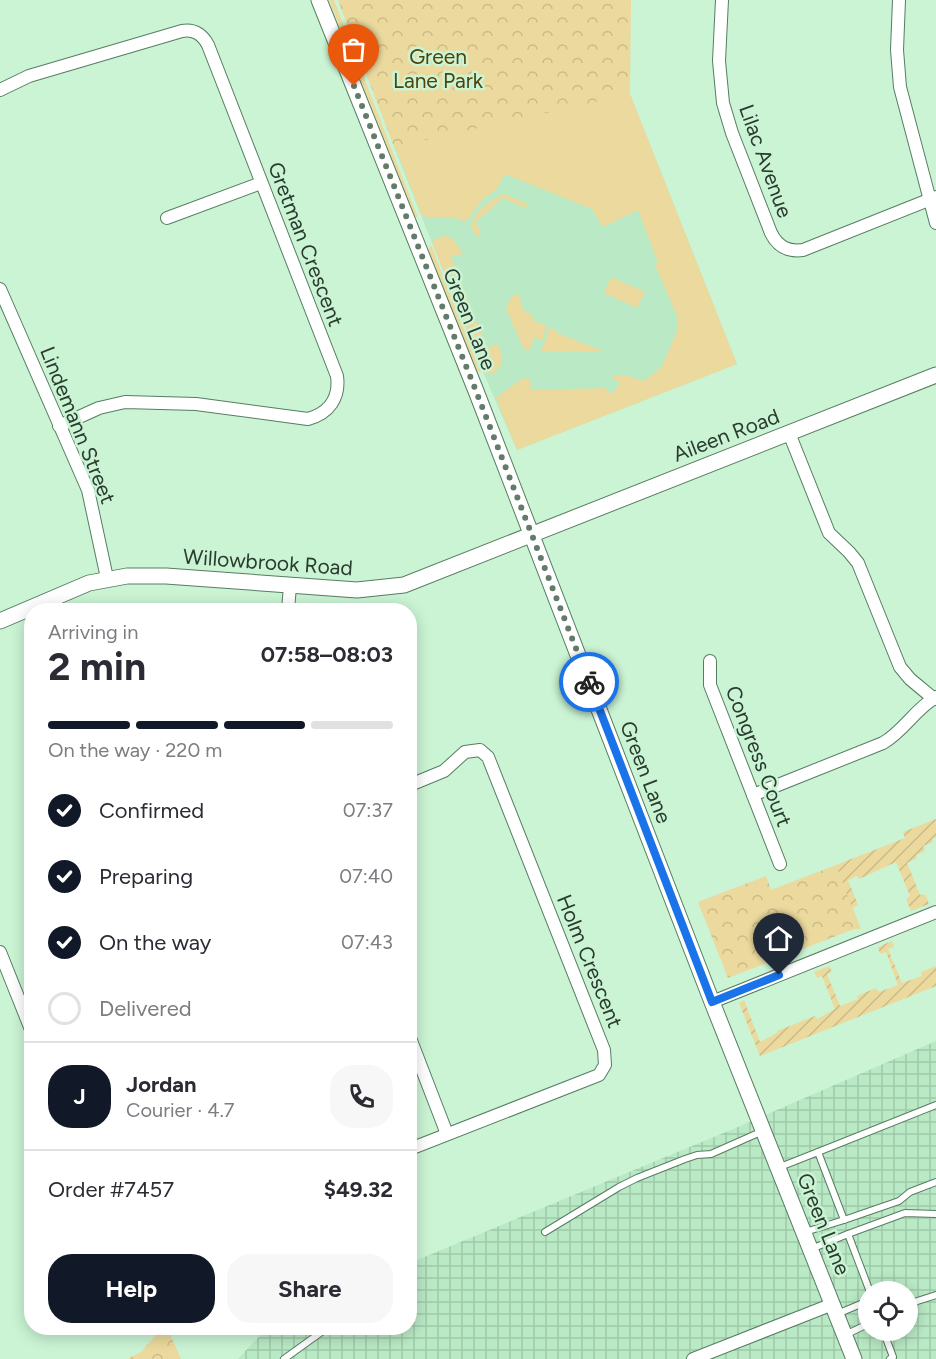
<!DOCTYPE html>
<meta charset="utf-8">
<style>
body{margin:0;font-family:Figtree,sans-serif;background:#f7f7f7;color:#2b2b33;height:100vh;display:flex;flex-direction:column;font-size:22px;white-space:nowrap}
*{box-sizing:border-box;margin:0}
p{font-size:20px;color:#7c7c81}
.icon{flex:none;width:33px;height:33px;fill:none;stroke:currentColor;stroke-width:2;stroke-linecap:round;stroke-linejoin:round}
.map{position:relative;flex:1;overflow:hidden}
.details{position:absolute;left:24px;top:603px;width:393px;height:732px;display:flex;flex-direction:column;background:#fff;border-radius:24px;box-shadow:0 3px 15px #0003}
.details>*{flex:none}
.controls{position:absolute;left:858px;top:1281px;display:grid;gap:12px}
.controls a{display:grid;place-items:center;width:60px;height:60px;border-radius:50%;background:#fff;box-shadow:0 3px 15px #0003;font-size:30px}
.pin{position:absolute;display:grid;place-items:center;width:51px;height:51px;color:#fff;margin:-62px -26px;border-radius:50% 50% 50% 0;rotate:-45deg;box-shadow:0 0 6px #0007}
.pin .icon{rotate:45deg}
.courier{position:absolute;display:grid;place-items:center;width:60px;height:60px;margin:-30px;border:4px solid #1a73e8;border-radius:50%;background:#fff;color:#222;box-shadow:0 2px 8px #0007}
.headline em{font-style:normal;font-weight:700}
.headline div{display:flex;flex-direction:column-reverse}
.headline{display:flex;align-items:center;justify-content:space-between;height:102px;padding:0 24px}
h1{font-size:39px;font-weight:700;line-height:45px}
.bar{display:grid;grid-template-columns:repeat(4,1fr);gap:9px 6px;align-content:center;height:72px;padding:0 24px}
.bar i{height:8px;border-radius:4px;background:#e1e1e2}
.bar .active{background:#111827}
.bar p{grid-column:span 4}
.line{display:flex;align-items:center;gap:15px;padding:0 24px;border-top:2px solid #e1e1e2}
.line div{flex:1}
.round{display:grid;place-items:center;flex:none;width:63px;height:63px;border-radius:24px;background:#f7f7f7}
ol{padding:0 24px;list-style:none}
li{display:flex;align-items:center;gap:18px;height:66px}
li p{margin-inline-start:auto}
li .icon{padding:6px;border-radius:50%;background:#111827;color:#fff;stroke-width:4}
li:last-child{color:#7c7c81}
li i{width:33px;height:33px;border:3px solid #e1e1e2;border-radius:50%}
.cta{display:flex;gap:12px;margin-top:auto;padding:12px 24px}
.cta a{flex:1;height:69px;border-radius:24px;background:#111827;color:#fff;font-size:24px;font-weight:700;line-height:69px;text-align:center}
.cta a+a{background:#f7f7f7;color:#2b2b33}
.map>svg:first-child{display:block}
.built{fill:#b9e9c5}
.industrial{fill:url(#industrial-grid);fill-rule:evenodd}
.grass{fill:#ebd99d}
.forest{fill:url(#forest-crowns)}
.garden{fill:url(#garden-furrows)}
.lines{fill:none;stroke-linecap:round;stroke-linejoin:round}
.service-casing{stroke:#577d61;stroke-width:8}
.minor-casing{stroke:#577d61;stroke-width:14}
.tertiary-casing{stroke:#577d61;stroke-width:17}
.service{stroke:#fff;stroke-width:6}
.minor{stroke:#fff;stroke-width:12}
.tertiary{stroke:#fff;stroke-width:15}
.done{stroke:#627c69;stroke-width:6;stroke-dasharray:0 10.8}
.route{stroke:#1a73e8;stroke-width:8}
.labels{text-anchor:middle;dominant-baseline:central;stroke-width:5;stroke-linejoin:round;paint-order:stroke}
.park-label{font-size:21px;fill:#51420a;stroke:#caf4d4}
.street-label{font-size:21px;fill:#2a3b2f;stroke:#caf4d4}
</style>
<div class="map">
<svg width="936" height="1359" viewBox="0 0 936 1359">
<defs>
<pattern id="industrial-grid" width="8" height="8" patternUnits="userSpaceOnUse" patternTransform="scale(1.5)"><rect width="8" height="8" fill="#b9e9c5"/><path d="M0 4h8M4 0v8" fill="none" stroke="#9fc9aa"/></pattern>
<pattern id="forest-crowns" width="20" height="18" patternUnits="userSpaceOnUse" patternTransform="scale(1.5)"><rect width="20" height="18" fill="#ebd99d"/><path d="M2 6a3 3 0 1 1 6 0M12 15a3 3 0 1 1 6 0" fill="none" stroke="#cabb88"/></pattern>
<pattern id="garden-furrows" width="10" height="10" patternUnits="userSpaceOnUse" patternTransform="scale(1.5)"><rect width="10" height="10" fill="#ebd99d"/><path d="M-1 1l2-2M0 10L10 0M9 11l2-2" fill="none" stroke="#cabb88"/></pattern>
</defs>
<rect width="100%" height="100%" fill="#caf4d4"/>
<polygon class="built" points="630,94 737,364 517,450 484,374 394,147"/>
<path class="industrial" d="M936 1041V1359H238L267 1328H410V1263L738 1127ZM868 1292H908V1330H868Z"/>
<g class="grass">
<polygon points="329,0 334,0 418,218 413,215"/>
<path d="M338 0 601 100 630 94 737 364 517 450 496 398 521 379 530 378 531 390 605 388 612 394 620 383 612 378V375H626L643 381 661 368 678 329 677 316 655 265 658 263 638 210 603 227 592 209 505 174 496 190 484 198 465 222C447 213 440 220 422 216Z"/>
<path d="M504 194 528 204 525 208 503 198 476 222 481 235 478 237C476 234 473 232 472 229 468 216 494 197 504 194Z"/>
<path d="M445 236 452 238 463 253 451 257 487 348 498 344C503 358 504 364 493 374H484L432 242 439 237Z"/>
<polygon points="431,245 481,373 475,369 428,252"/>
<polygon points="611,277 645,292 637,308 604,293"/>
<polygon points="520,293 519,297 524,311 533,315 532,320 547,326 542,341 534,337 530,350 524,349 521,343 506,308 511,297"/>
<polygon points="550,327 556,330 555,332 603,351 541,352"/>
</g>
<g class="forest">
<polygon points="338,0 631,0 630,94 394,147"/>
<polygon points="836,865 861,929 854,929 728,978 698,902 766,876 771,890"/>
<polygon points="160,1330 169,1332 181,1359 127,1359 141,1352"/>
</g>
<g class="garden">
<polygon points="936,819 936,837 932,839 933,842 923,846 925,851 916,855 917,858 907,863 920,895 925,894 929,904 911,911 906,899 910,896 896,862 859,879 857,876 848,880 858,905 852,908 836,865 905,838 903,832"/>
<polygon points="892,941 894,947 888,949 902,983 922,976 921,972 936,966 936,986 760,1056 739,1003 744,1000 760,1042 777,1033 777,1031 815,1016 817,1019 835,1009 822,976 817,978 814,972 829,966 832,972 827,974 840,1006 858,999 857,996 876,988 879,992 898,985 886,952 880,954 878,947"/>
</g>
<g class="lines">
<defs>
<g id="service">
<polyline points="818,1152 936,1105"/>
<polyline points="780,1167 818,1152 844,1220 805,1232"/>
<polyline points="844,1220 899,1201 910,1192 936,1182"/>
<polyline points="545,1232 619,1187 637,1178 685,1159 697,1155 711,1154 763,1131"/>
<polyline points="848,1234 905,1213 936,1214"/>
<polyline points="811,1249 848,1234 870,1292"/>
<polyline points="908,1304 936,1295"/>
<polyline points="837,1314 868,1301"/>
<polyline points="883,1330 893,1357 890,1359"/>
<polyline points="845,1335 868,1324"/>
<polyline points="284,1359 327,1328"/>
</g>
<g id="minor">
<path d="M722 0 719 61 723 103 732 133 771 233C778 247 788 252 803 250L936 197"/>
<polyline points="899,0 897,50 900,87 936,223"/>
<path d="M0 90 29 76 182 31C194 29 202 34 208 45L337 376C340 398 329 413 308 419L196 404 125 402 99 408 59 426"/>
<polyline points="167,218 261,183"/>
<polyline points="0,289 88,490 107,578"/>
<polyline points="789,433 829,533 849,552 858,563 900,667 910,679 934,699"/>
<polyline points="288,610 290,586"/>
<polyline points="710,661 710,685 780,864"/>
<polyline points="410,785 444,771 465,752 480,750 488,757 604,1050 605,1065 599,1075 410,1149"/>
<path d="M753 795 883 743C904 731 915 709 936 697"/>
<polyline points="0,952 32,1032"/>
<polyline points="712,1002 936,912"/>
<polyline points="410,1038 447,1134"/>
<polyline points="693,1359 833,1304"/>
</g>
<g id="tertiary">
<polyline points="319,0 476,391 712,1002 854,1359"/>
<polyline points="0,621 89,583 127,576 166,576 357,590 404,585 936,375"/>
</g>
</defs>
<use href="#service" class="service-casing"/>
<use href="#minor" class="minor-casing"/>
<use href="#tertiary" class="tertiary-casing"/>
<use href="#service" class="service"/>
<use href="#minor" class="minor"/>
<use href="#tertiary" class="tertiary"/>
</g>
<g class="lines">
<polyline class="done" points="354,86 476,391 589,682"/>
<polyline class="route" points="589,682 712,1002 779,975"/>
</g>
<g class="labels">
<g class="park-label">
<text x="438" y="56">Green<tspan x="438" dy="24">Lane Park</tspan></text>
</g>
<g class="street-label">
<text transform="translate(766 161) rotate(70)">Lilac Avenue</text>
<text transform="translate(306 244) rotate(69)">Gretman Crescent</text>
<text transform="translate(470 319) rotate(68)">Green Lane</text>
<text transform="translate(78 425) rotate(68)">Lindemann Street</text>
<text transform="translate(726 435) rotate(-21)">Aileen Road</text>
<text transform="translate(268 562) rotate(4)">Willowbrook Road</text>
<text transform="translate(759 756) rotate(69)">Congress Court</text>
<text transform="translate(646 772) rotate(69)">Green Lane</text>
<text transform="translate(590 961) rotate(68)">Holm Crescent</text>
<text transform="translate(824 1224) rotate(68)">Green Lane</text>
</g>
</g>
</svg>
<div class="controls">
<a><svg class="icon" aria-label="locate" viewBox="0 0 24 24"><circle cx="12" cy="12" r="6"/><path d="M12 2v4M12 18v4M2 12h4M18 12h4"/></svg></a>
</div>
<div class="pin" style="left:354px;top:86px;background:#ea580c"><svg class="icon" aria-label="bag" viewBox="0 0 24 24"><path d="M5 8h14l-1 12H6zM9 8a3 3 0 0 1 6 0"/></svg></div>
<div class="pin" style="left:779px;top:975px;background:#1f2937"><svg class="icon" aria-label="home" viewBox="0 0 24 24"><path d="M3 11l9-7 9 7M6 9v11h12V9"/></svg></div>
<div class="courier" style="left:589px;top:682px"><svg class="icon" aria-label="bike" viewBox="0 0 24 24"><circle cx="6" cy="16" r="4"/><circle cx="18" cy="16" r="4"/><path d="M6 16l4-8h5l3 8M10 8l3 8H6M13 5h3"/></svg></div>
<section class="details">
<div class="headline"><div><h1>2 min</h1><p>Arriving in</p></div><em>07:58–08:03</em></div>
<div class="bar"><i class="active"></i><i class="active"></i><i class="active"></i><i></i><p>On the way · 220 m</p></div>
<ol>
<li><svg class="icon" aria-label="check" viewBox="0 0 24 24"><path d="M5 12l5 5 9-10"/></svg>Confirmed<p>07:37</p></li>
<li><svg class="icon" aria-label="check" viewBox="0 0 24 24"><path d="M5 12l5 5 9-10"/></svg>Preparing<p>07:40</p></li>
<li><svg class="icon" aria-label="check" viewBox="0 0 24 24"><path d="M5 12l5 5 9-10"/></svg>On the way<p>07:43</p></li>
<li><i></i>Delivered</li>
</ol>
<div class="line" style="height:108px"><b class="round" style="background:#111827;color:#fff">J</b><div><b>Jordan</b><p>Courier · 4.7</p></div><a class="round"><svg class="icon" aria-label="phone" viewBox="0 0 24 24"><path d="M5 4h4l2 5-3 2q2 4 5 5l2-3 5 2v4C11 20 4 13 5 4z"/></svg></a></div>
<div class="line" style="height:78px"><div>Order #7457</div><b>$49.32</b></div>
<div class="cta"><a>Help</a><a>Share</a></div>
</section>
</div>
